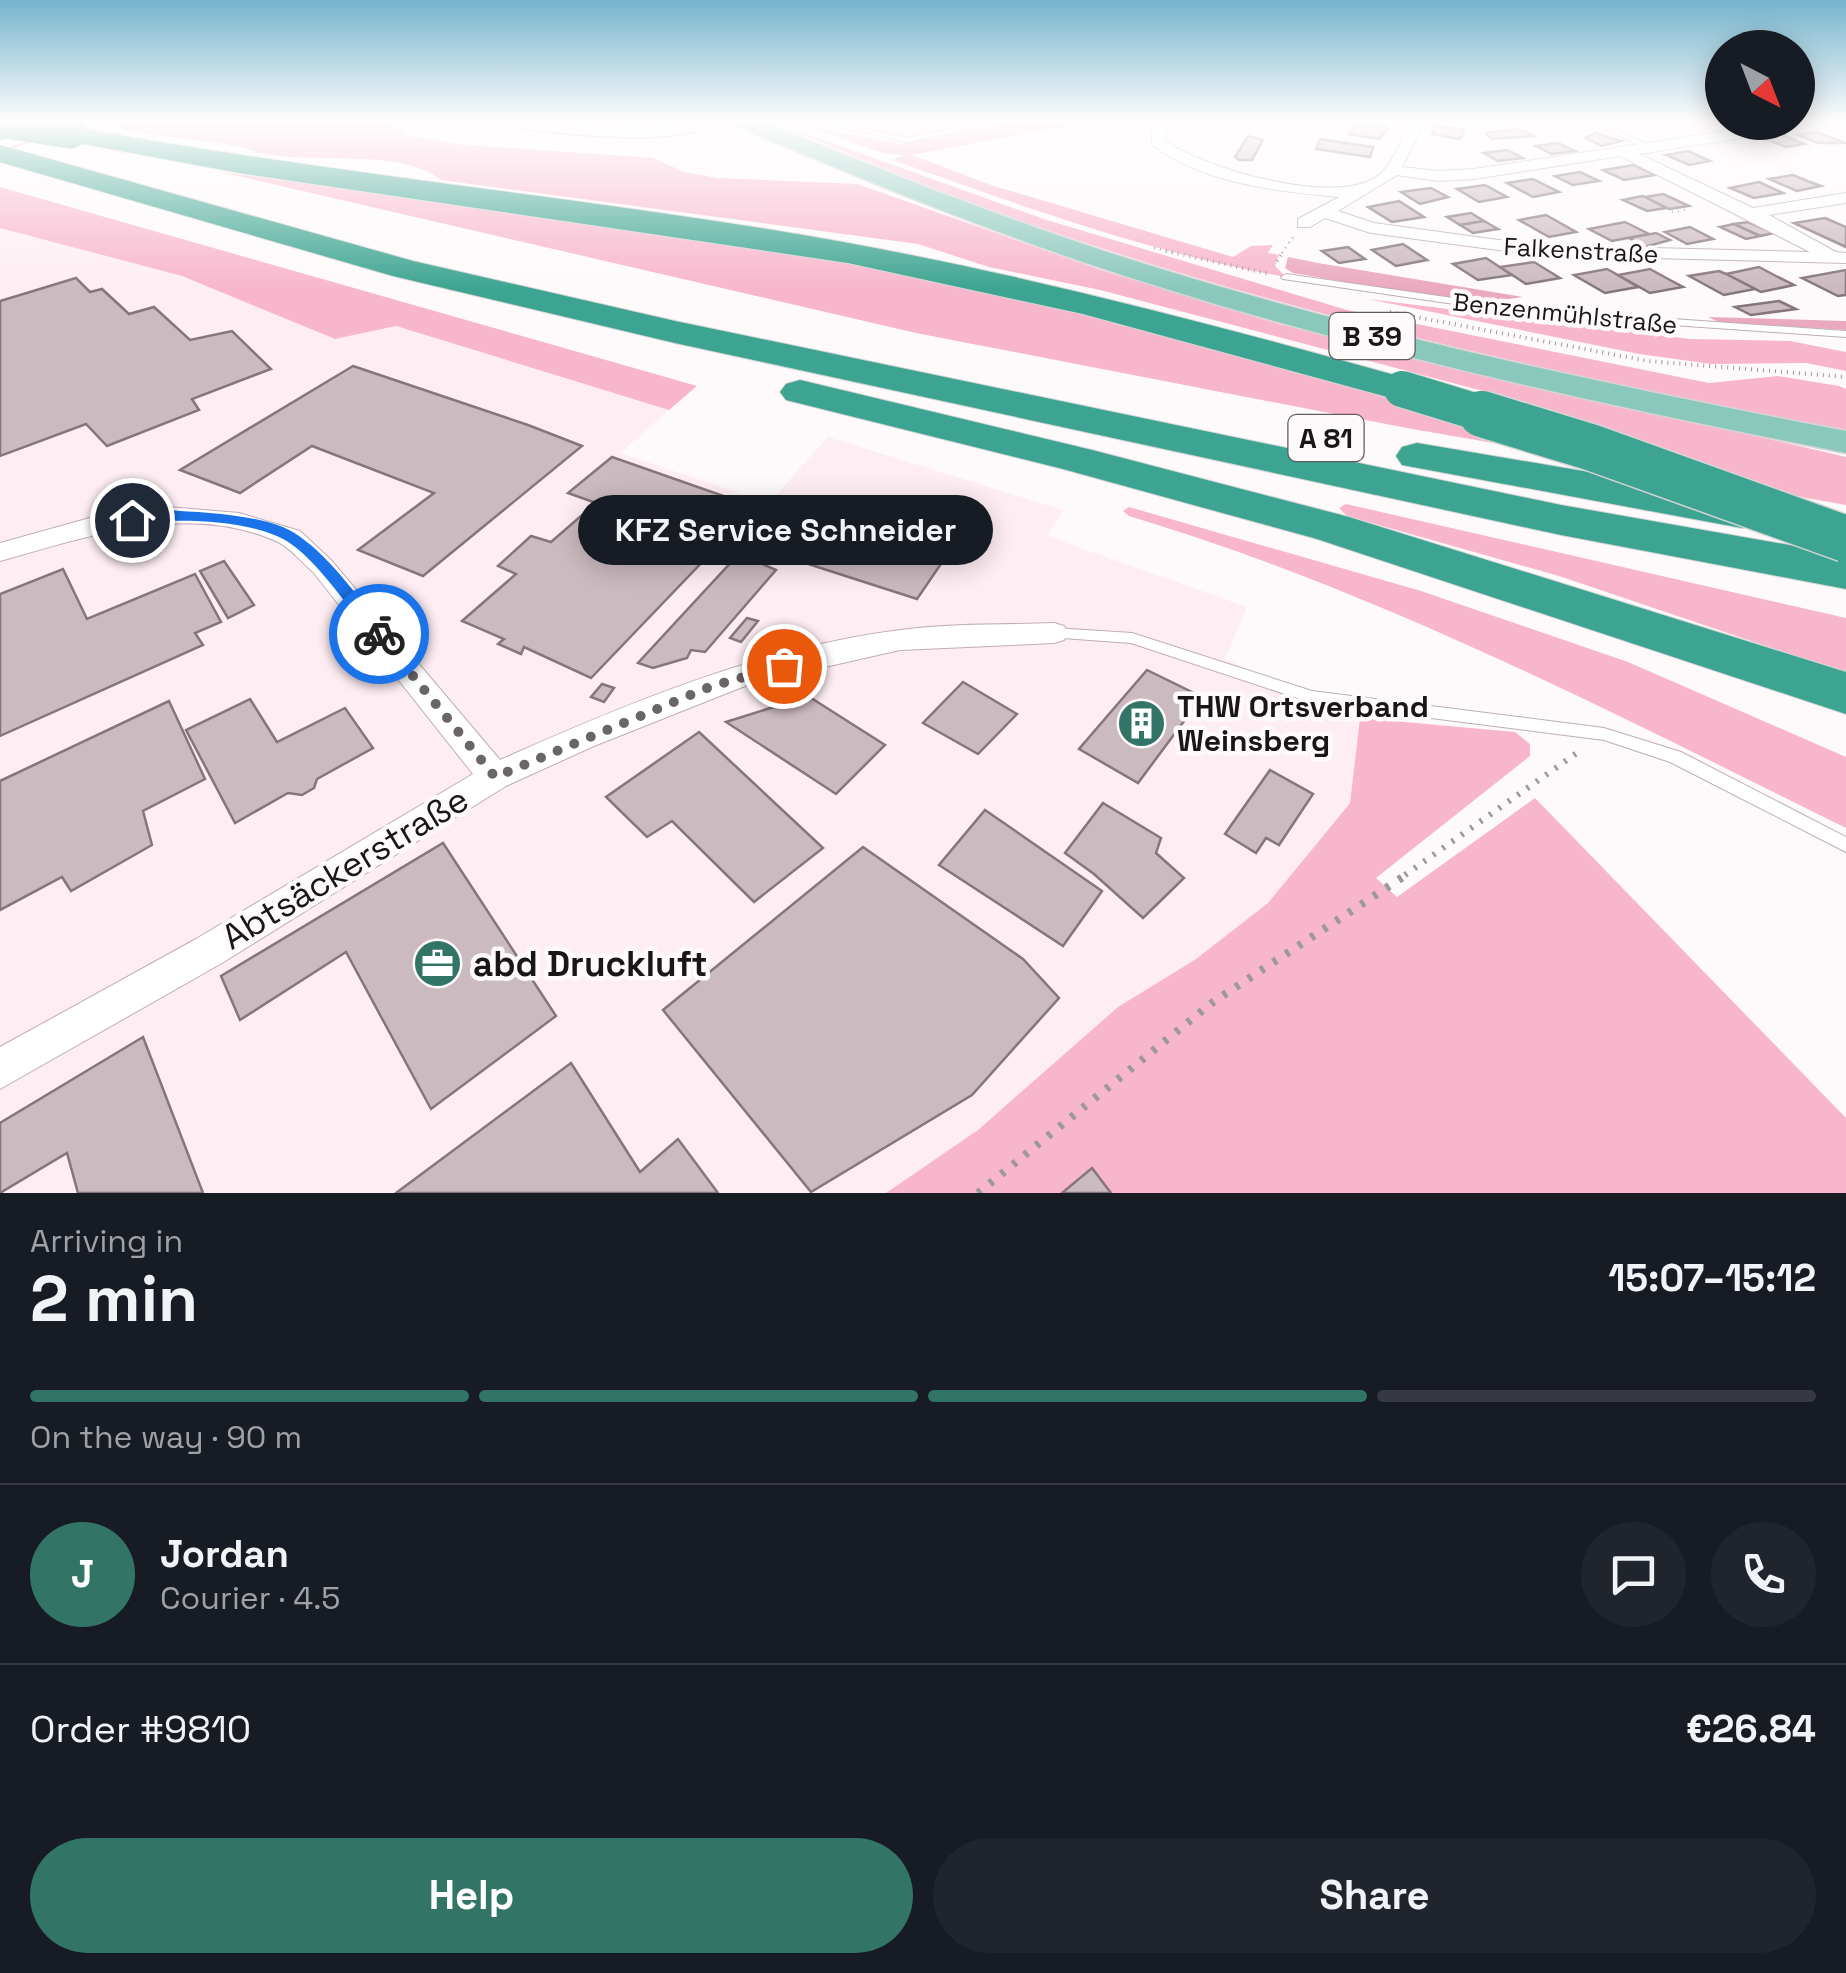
<!DOCTYPE html>
<meta charset="utf-8">
<style>
body{margin:0;font-family:"Space Grotesk",sans-serif;background:#20242c;color:#f1f3f6;height:100vh;display:flex;flex-direction:column;font-size:38px;white-space:nowrap}
*{box-sizing:border-box;margin:0}
p{font-size:32px;color:#9ea1a6}
.icon{flex:none;width:55px;height:55px;fill:none;stroke:currentColor;stroke-width:2;stroke-linecap:round;stroke-linejoin:round}
.map{position:relative;height:1193px;overflow:hidden}
.drawer{display:flex;flex-direction:column;background:#171b24;flex:1}
.drawer>*{flex:none}
.needle{width:65px;rotate:138deg}
.buttons{position:absolute;left:1705px;top:30px;display:grid;gap:20px}
.buttons a{display:grid;place-items:center;width:110px;height:110px;border-radius:50%;background:#171b24;box-shadow:0 5px 25px #0003;font-size:50px}
.pin{position:absolute;display:grid;place-items:center;width:85px;height:85px;color:#fff;margin:-42px;border:5px solid #fff;border-radius:50%;box-shadow:0 2px 10px #0007}
.courier{position:absolute;display:grid;place-items:center;width:100px;height:100px;margin:-50px;border:8px solid #1a73e8;border-radius:50%;background:#fff;color:#222;box-shadow:0 2px 12px #0007}
.bubble{position:absolute;height:70px;border-radius:35px;background:#171b24;box-shadow:0 5px 25px #0003;font-size:32px;font-weight:800;line-height:70px;text-align:center}
.overview em{font-style:normal;font-weight:800}
.overview div{display:flex;flex-direction:column-reverse}
.overview{display:flex;align-items:center;justify-content:space-between;height:170px;padding:0 30px}
h1{font-size:65px;font-weight:800;line-height:75px}
.bar{display:grid;grid-template-columns:repeat(4,1fr);gap:15px 10px;align-content:center;height:120px;padding:0 30px}
.bar i{height:12px;border-radius:8px;background:#363941}
.bar .current{background:#327567}
.bar p{grid-column:span 4}
.line{display:flex;align-items:center;gap:25px;padding:0 30px;border-top:2px solid #363941}
.line div{flex:1}
.round{display:grid;place-items:center;flex:none;width:105px;height:105px;border-radius:52px;background:#20242c}
.primary-button{display:flex;gap:20px;margin-top:auto;padding:20px 30px}
.primary-button a{flex:1;height:115px;border-radius:60px;background:#327567;color:#fff;font-size:40px;font-weight:800;line-height:115px;text-align:center}
.primary-button a+a{background:#20242c;color:#f1f3f6}
.map>svg:first-child{display:block}
.built{fill:#feeef3}
.green{fill:#f8b6cc}
.forest{fill:#eba9bf}
.building{fill:#cbbabf;stroke:#86767b;stroke-width:2.5}
.lines{fill:none;stroke-linecap:round;stroke-linejoin:round}
.service-casing{stroke:#bfadb3;stroke-width:2}
.minor-casing{stroke:#bfadb3;stroke-width:2}
.tertiary-casing{stroke:#bfadb3;stroke-width:3}
.primary-casing{stroke:#d6d5d5;stroke-width:3}
.motorway-casing{stroke:#d6d5d5;stroke-width:2}
.path-far3{stroke:#9d9899;stroke-width:2.5;stroke-dasharray:1 5;stroke-linecap:butt}
.path-far2{stroke:#9d9899;stroke-width:4;stroke-dasharray:1 5;stroke-linecap:butt}
.path-far1{stroke:#9d9899;stroke-width:6;stroke-dasharray:2.5 9;stroke-linecap:butt}
.path{stroke:#9d9899;stroke-width:8;stroke-dasharray:4 11;stroke-linecap:butt}
.service{fill:#fff;fill-rule:evenodd}
.minor{fill:#fff;fill-rule:evenodd}
.tertiary{fill:#fff;fill-rule:evenodd}
.primary{fill:#8ac8bc;fill-rule:evenodd}
.motorway{fill:#3ca490;fill-rule:evenodd}
.rail-casing{stroke:#4a4446;stroke-width:8}
.rail{stroke:#fefafb;stroke-width:5;stroke-dasharray:14;stroke-linecap:butt}
.motorway-bridge-far2-casing{stroke:#d6d5d5;stroke-width:30;stroke-linecap:butt}
.motorway-bridge-far1-casing{stroke:#d6d5d5;stroke-width:38;stroke-linecap:butt}
.motorway-bridge-casing{stroke:#d6d5d5;stroke-width:49;stroke-linecap:butt}
.motorway-bridge-far2{stroke:#3ca490;stroke-width:29}
.motorway-bridge-far1{stroke:#3ca490;stroke-width:36}
.motorway-bridge{stroke:#3ca490;stroke-width:46}
.route{fill:#1a73e8}
.done{stroke:#6a6567;stroke-width:10;stroke-dasharray:0 18}
.labels{text-anchor:middle;dominant-baseline:central;stroke-width:9;stroke-linejoin:round;paint-order:stroke}
.far-street-label{font-size:25px;fill:#1b1517;stroke:#fefafb}
.shield{fill:#fefafb;stroke:#5f5a5b;stroke-width:2.5}
.shield-label{font-size:28px;font-weight:bold;fill:#1b1517}
.poi-label{font-size:30px;font-weight:bold;fill:#1b1517;stroke:#fefafb;text-anchor:start}
.near-street-label{font-size:35px;fill:#1b1517;stroke:#fefafb}
.near-poi-label{font-size:35px;font-weight:bold;fill:#1b1517;stroke:#fefafb;text-anchor:start}
</style>
<div class="map">
<svg width="1846" height="1193" viewBox="0 0 1846 1193">
<rect width="100%" height="100%" fill="#fefafb"/>
<g class="built">
<polygon points="809,122 1014,122 898,144"/>
<polygon points="0,228 182,276 335,339 395,326 669,410 620,453 769,503 828,437 1063,510 1047,536 1247,607 1225,659 1360,718 1350,802 1268,903 1196,959 1118,1007 978,1130 886,1193 0,1193"/>
</g>
<g class="green">
<path d="M120 122H390L408 135 456 144 653 158 684 172 718 178 857 184 1101 270 1279 324 1846 457V505L1407 428 916 333 221 172 728 240 899 272 999 292 1203 344 1395 400 1693 462 1521 401 1100 290 989 267 918 244 441 180C401 148 317 164 266 154 256 153 246 148 236 146 195 138 154 138 113 127Z"/>
<path d="M773 122 1047 220 1347 310 1709 383 1778 376 1839 386 1846 389V430C1569 378 1292 315 1026 223 940 193 857 157 773 122Z"/>
<path d="M795 122 898 144 1014 122H1112L1050 129 912 155 991 185 1233 257 1251 246 1273 245 1268 253 1279 255 1275 266 1286 277C1150 253 1022 206 893 160L904 155 886 154Z"/>
<polygon points="0,187 697,386 669,410 396,326 335,339 182,276 0,228"/>
<polygon points="1368,299 1690,339 1790,341 1846,352 1846,371 1806,363 1711,364 1639,354"/>
<polygon points="1346,504 1846,618 1846,673 1559,576 1347,516 1339,508"/>
<path d="M1129 507 1421 591 1628 662 1846 757V828C1613 713 1379 591 1129 516L1123 511Z"/>
<polygon points="1360,718 1515,732 1530,744 1530,756 1376,878 1397,897 1535,798 1846,1118 1846,1193 886,1193 978,1130 1118,1007 1196,959 1268,903 1350,803"/>
</g>
<g class="forest">
<path d="M1288 257 1318 263 1523 297C1453 310 1363 284 1293 273L1285 268Z"/>
<polygon points="1708,317 1846,321 1846,330 1719,322"/>
</g>
<g class="building">
<polygon points="1358,122 1387,126 1388,129 1379,139 1349,134"/>
<polygon points="1436,126 1464,130 1460,139 1432,134"/>
<polygon points="1519,129 1534,136 1491,139 1486,133"/>
<polygon points="1815,132 1827,136 1846,143 1818,143 1797,135"/>
<polygon points="1596,133 1621,141 1602,146 1585,138"/>
<polygon points="1782,135 1805,144 1786,147 1766,139"/>
<polygon points="1248,136 1263,140 1252,160 1239,160 1235,157"/>
<polygon points="1320,139 1346,143 1373,147 1370,157 1316,149"/>
<polygon points="1558,143 1575,151 1552,154 1536,146"/>
<polygon points="1508,150 1523,158 1498,161 1484,153"/>
<polygon points="1688,151 1710,161 1689,165 1666,155"/>
<polygon points="1634,165 1655,175 1624,180 1603,170"/>
<polygon points="1580,172 1599,181 1573,185 1555,176"/>
<polygon points="1793,175 1810,182 1821,186 1797,191 1769,179"/>
<polygon points="1533,179 1559,192 1533,197 1507,183"/>
<polygon points="1759,182 1783,193 1754,198 1730,188"/>
<polygon points="1485,185 1507,197 1479,202 1457,189"/>
<polygon points="1431,188 1448,197 1420,204 1401,192"/>
<polygon points="1663,194 1689,206 1669,209 1645,197"/>
<polygon points="1642,196 1645,197 1666,208 1647,211 1623,200"/>
<polygon points="1399,201 1424,217 1392,222 1368,207"/>
<polygon points="1471,213 1484,221 1460,225 1447,217"/>
<polygon points="1546,215 1576,232 1549,237 1519,220"/>
<polygon points="1825,218 1846,227 1846,247 1794,223"/>
<polygon points="1484,221 1498,229 1473,233 1460,225"/>
<polygon points="1625,222 1649,234 1612,241 1589,229"/>
<polygon points="1748,222 1774,233 1760,236 1734,224"/>
<polygon points="1734,224 1760,236 1746,239 1720,227"/>
<polygon points="1690,227 1713,239 1687,244 1665,232"/>
<polygon points="1656,233 1670,240 1645,247 1629,238"/>
<polygon points="1403,244 1427,260 1396,266 1372,250"/>
<polygon points="1348,247 1365,259 1339,263 1322,251"/>
<polygon points="1486,258 1512,275 1478,280 1453,264"/>
<polygon points="1534,262 1560,278 1526,284 1500,267"/>
<polygon points="1759,267 1776,276 1794,285 1761,292 1726,274"/>
<polygon points="1607,269 1618,275 1638,287 1605,293 1574,275"/>
<polygon points="1650,269 1670,280 1683,287 1650,293 1618,275"/>
<polygon points="1846,270 1846,295 1838,296 1802,278"/>
<polygon points="1719,271 1726,274 1755,289 1724,295 1689,276"/>
<polygon points="76,278 90,292 102,289 129,314 154,307 190,340 232,331 271,369 192,399 199,410 107,446 86,424 0,456 0,301"/>
<polygon points="1779,301 1796,309 1751,315 1735,307"/>
<polygon points="353,366 528,425 582,446 423,576 358,550 434,493 312,446 240,493 180,470"/>
<polygon points="612,457 755,507 591,678 524,647 521,654 498,644 504,639 462,621 516,574 498,566 531,536 551,542 596,503 568,493"/>
<polygon points="783,506 945,558 917,599 771,552 760,563 776,570 705,652 691,650 687,658 653,668 638,663"/>
<polygon points="224,561 254,605 228,618 200,571"/>
<polygon points="63,569 87,619 195,574 221,622 195,633 203,645 0,736 0,594"/>
<polygon points="747,618 758,621 741,642 730,638"/>
<polygon points="1147,670 1202,697 1138,783 1079,749"/>
<polygon points="963,682 1017,714 978,754 923,723"/>
<polygon points="602,684 614,688 604,702 591,697"/>
<polygon points="808,696 885,745 836,794 726,722"/>
<polygon points="250,699 277,742 345,708 373,748 317,779 314,788 302,795 288,793 235,823 186,730"/>
<polygon points="169,701 205,779 143,811 152,845 71,891 62,877 0,910 0,781"/>
<polygon points="699,732 823,848 754,902 672,821 647,837 606,797"/>
<polygon points="1270,770 1313,794 1279,845 1266,838 1256,853 1225,834"/>
<polygon points="1103,803 1161,838 1156,853 1184,878 1143,918 1094,874 1065,853"/>
<polygon points="985,810 1102,891 1063,946 939,865"/>
<polygon points="443,843 556,1016 431,1109 346,952 240,1020 221,976"/>
<polygon points="863,847 1023,959 1059,998 972,1095 811,1192 663,1010"/>
<polygon points="143,1037 203,1193 78,1193 67,1153 0,1193 0,1123"/>
<polygon points="571,1063 640,1172 678,1139 718,1193 396,1193"/>
<polygon points="1092,1168 1111,1193 1062,1193"/>
</g>
<g class="lines">
<defs>
<g id="service">
<polygon points="819,122 832,122 907,138 989,122 1002,122 907,142"/>
<polygon points="1590,122 1598,122 1654,147 1647,149"/>
<polygon points="1286,274 1529,309 1846,331 1846,337 1529,315 1283,279 1281,277"/>
<polygon points="1054,628 1132,633 1312,691 1604,728 1681,752 1846,837 1846,852 1670,762 1604,740 1312,703 1131,643 1049,637 1047,633 1049,629"/>
</g>
<g id="minor">
<path d="M1152 122H1168L1164 140C1205 169 1338 208 1379 175 1393 164 1402 137 1411 122H1425L1402 167 1438 171 1474 169 1786 122H1825L1818 126 1639 154 1753 208 1846 193V203L1769 215 1836 252 1846 253V263L1535 255 1371 233 1325 218 1310 227H1298V219L1339 197C1275 191 1205 184 1152 145ZM1620 156 1810 252 1535 245 1374 223 1338 211 1397 175 1438 181 1474 179Z"/>
<polygon points="1444,122 1509,122 1502,126 1451,126"/>
<path d="M168 507 239 513 300 531 331 560 500 760C626 704 762 647 901 630 951 623 1003 625 1054 623L1064 626 1068 633 1064 640 1054 643 900 650 750 684 594 746 506 786 222 963 0 1089V1047L196 939 473 774 313 572C302 563 291 548 278 542 188 501 89 536 0 561V543L97 516Z"/>
</g>
<g id="tertiary">
<polygon points="65,122 95,122 0,150 0,138"/>
<path d="M503 122 609 125 715 122C682 149 555 133 512 127Z"/>
</g>
<path id="primary" d="M735 122H764C876 168 989 213 1104 251 1346 330 1596 383 1846 431V453C1589 402 1332 346 1083 262 966 222 852 175 738 127Z"/>
<g id="motorway">
<path d="M71 126C302 170 536 192 767 229 987 264 1202 321 1416 381L1422 389 1416 397 1402 401 1083 314 848 263 245 174 62 140 58 134 62 128Z"/>
<polygon points="0,145 413,261 675,321 1561,505 1846,555 1846,589 1561,535 675,343 393,276 0,162"/>
<polygon points="800,380 1092,450 1349,517 1846,672 1846,714 1317,539 1063,469 786,400 780,392 786,384"/>
<polygon points="1417,443 1742,498 1758,503 1765,513 1758,523 1742,528 1402,465 1396,456 1402,447"/>
</g>
</defs>
<use href="#service" class="service-casing"/>
<use href="#minor" class="minor-casing"/>
<use href="#tertiary" class="tertiary-casing"/>
<use href="#primary" class="primary-casing"/>
<use href="#motorway" class="motorway-casing"/>
<g class="path-far3">
<polyline points="1672,212 1689,209"/>
<polyline points="1154,248 1177,253"/>
<polyline points="1282,253 1293,237"/>
</g>
<g class="path-far2">
<polyline points="1166,251 1270,274"/>
<polyline points="1277,261 1284,251"/>
<polyline points="1390,312 1648,361 1846,377"/>
</g>
<polyline class="path-far1" points="1405,875 1581,750"/>
<polyline class="path" points="978,1193 1213,1002 1409,873"/>
<use href="#service" class="service"/>
<use href="#minor" class="minor"/>
<use href="#tertiary" class="tertiary"/>
<use href="#primary" class="primary"/>
<use href="#motorway" class="motorway"/>
<defs>
<polyline id="rail" points="0,136 54,122"/>
</defs>
<use href="#rail" class="rail-casing"/>
<use href="#rail" class="rail"/>
<defs>
<polyline id="motorway-bridge-far2" points="0,123 71,134"/>
<polyline id="motorway-bridge-far1" points="1402,389 1490,416"/>
<polyline id="motorway-bridge" points="1482,414 1590,447 1846,539"/>
</defs>
<use href="#motorway-bridge-far2" class="motorway-bridge-far2-casing"/>
<use href="#motorway-bridge-far1" class="motorway-bridge-far1-casing"/>
<use href="#motorway-bridge" class="motorway-bridge-casing"/>
<use href="#motorway-bridge-far2" class="motorway-bridge-far2"/>
<use href="#motorway-bridge-far1" class="motorway-bridge-far1"/>
<use href="#motorway-bridge" class="motorway-bridge"/>
</g>
<linearGradient id="sky" x2="0" y2="1"><stop stop-color="#75b4cd"/><stop offset="0.42" stop-color="#fffdfd"/><stop offset="1" stop-color="#fffdfd" stop-opacity="0"/></linearGradient>
<rect width="1846" height="289" fill="url(#sky)"/>
<path class="route" d="M168 510C205 513 269 514 299 536 333 560 358 598 385 630V638H373C350 610 316 558 285 540 246 519 176 518 132 524L125 520 132 515Z"/>
<g class="lines">
<polyline class="done" points="379,634 495,777 712,686 784,666"/>
</g>
<defs>
<symbol id="building-disc" viewBox="-11 -11 22 22"><circle r="9.5" fill="#327567" stroke="#fefafb"/><path d="M-4-6H4V6H1V3H-1V6H-4ZM-2.5-4.3h1.7v1.8h-1.7ZM.8-4.3h1.7v1.8H.8ZM-2.5-1h1.7V.8h-1.7ZM.8-1h1.7V.8H.8Z" fill="#fff"/></symbol>
<symbol id="office-disc" viewBox="-11 -11 22 22"><circle r="9.5" fill="#327567" stroke="#fefafb"/><path d="M-6-3h4V-5.5h4V-3h4V5H-6ZM-1-4.5V-3h2v-1.5ZM-6 0V1H6V0Z" fill="#fff"/></symbol>
</defs>
<g fill-rule="evenodd">
<use href="#building-disc" x="1114" y="696" width="55" height="55"/>
<use href="#office-disc" x="410" y="936" width="55" height="55"/>
</g>
<g class="labels">
<g class="far-street-label">
<text transform="translate(1581 250) rotate(3)">Falkenstraße</text>
<text transform="translate(1565 313) rotate(6)">Benzenmühlstraße</text>
</g>
<g class="shield">
<rect x="1329.5" y="313" width="85" height="46" rx="8"/>
<rect x="1288.5" y="415" width="75" height="46" rx="8"/>
</g>
<g class="shield-label">
<text x="1372" y="336">B 39</text>
<text x="1326" y="438">A 81</text>
</g>
<g class="poi-label">
<text x="1177" y="706">THW Ortsverband<tspan x="1177" dy="34">Weinsberg</tspan></text>
</g>
<g class="near-street-label">
<text transform="translate(345 868) rotate(-31)">Abtsäckerstraße</text>
</g>
<g class="near-poi-label">
<text x="473" y="964">abd Druckluft</text>
</g>
</g>
</svg>
<div class="buttons">
<a><svg class="needle" viewBox="-14 -14 28 28"><path d="M0-13l5 13h-10z" fill="#e53935"/><path d="M0 13l5-13h-10z" fill="#9ea1a6"/></svg></a>
</div>
<div class="pin" style="left:784px;top:666px;background:#ea580c"><svg class="icon" aria-label="bag" viewBox="0 0 24 24"><path d="M5 8h14l-1 12H6zM9 8a3 3 0 0 1 6 0"/></svg></div>
<div class="pin" style="left:132px;top:520px;background:#1f2937"><svg class="icon" aria-label="home" viewBox="0 0 24 24"><path d="M3 11l9-7 9 7M6 9v11h12V9"/></svg></div>
<div class="courier" style="left:379px;top:634px"><svg class="icon" aria-label="bike" viewBox="0 0 24 24"><circle cx="6" cy="16" r="4"/><circle cx="18" cy="16" r="4"/><path d="M6 16l4-8h5l3 8M10 8l3 8H6M13 5h3"/></svg></div>
<div class="bubble" style="left:578px;top:495px;width:415px">KFZ Service Schneider</div>
</div>
<section class="drawer">
<div class="overview"><div><h1>2 min</h1><p>Arriving in</p></div><em>15:07–15:12</em></div>
<div class="bar"><i class="current"></i><i class="current"></i><i class="current"></i><i></i><p>On the way · 90 m</p></div>
<div class="line" style="height:180px"><b class="round" style="background:#327567;color:#fff">J</b><div><b>Jordan</b><p>Courier · 4.5</p></div><a class="round"><svg class="icon" aria-label="chat" viewBox="0 0 24 24"><path d="M4 5h16v11H9l-5 4z"/></svg></a><a class="round"><svg class="icon" aria-label="phone" viewBox="0 0 24 24"><path d="M5 4h4l2 5-3 2q2 4 5 5l2-3 5 2v4C11 20 4 13 5 4z"/></svg></a></div>
<div class="line" style="height:130px"><div>Order #9810</div><b>€26.84</b></div>
<div class="primary-button"><a>Help</a><a>Share</a></div>
</section>
